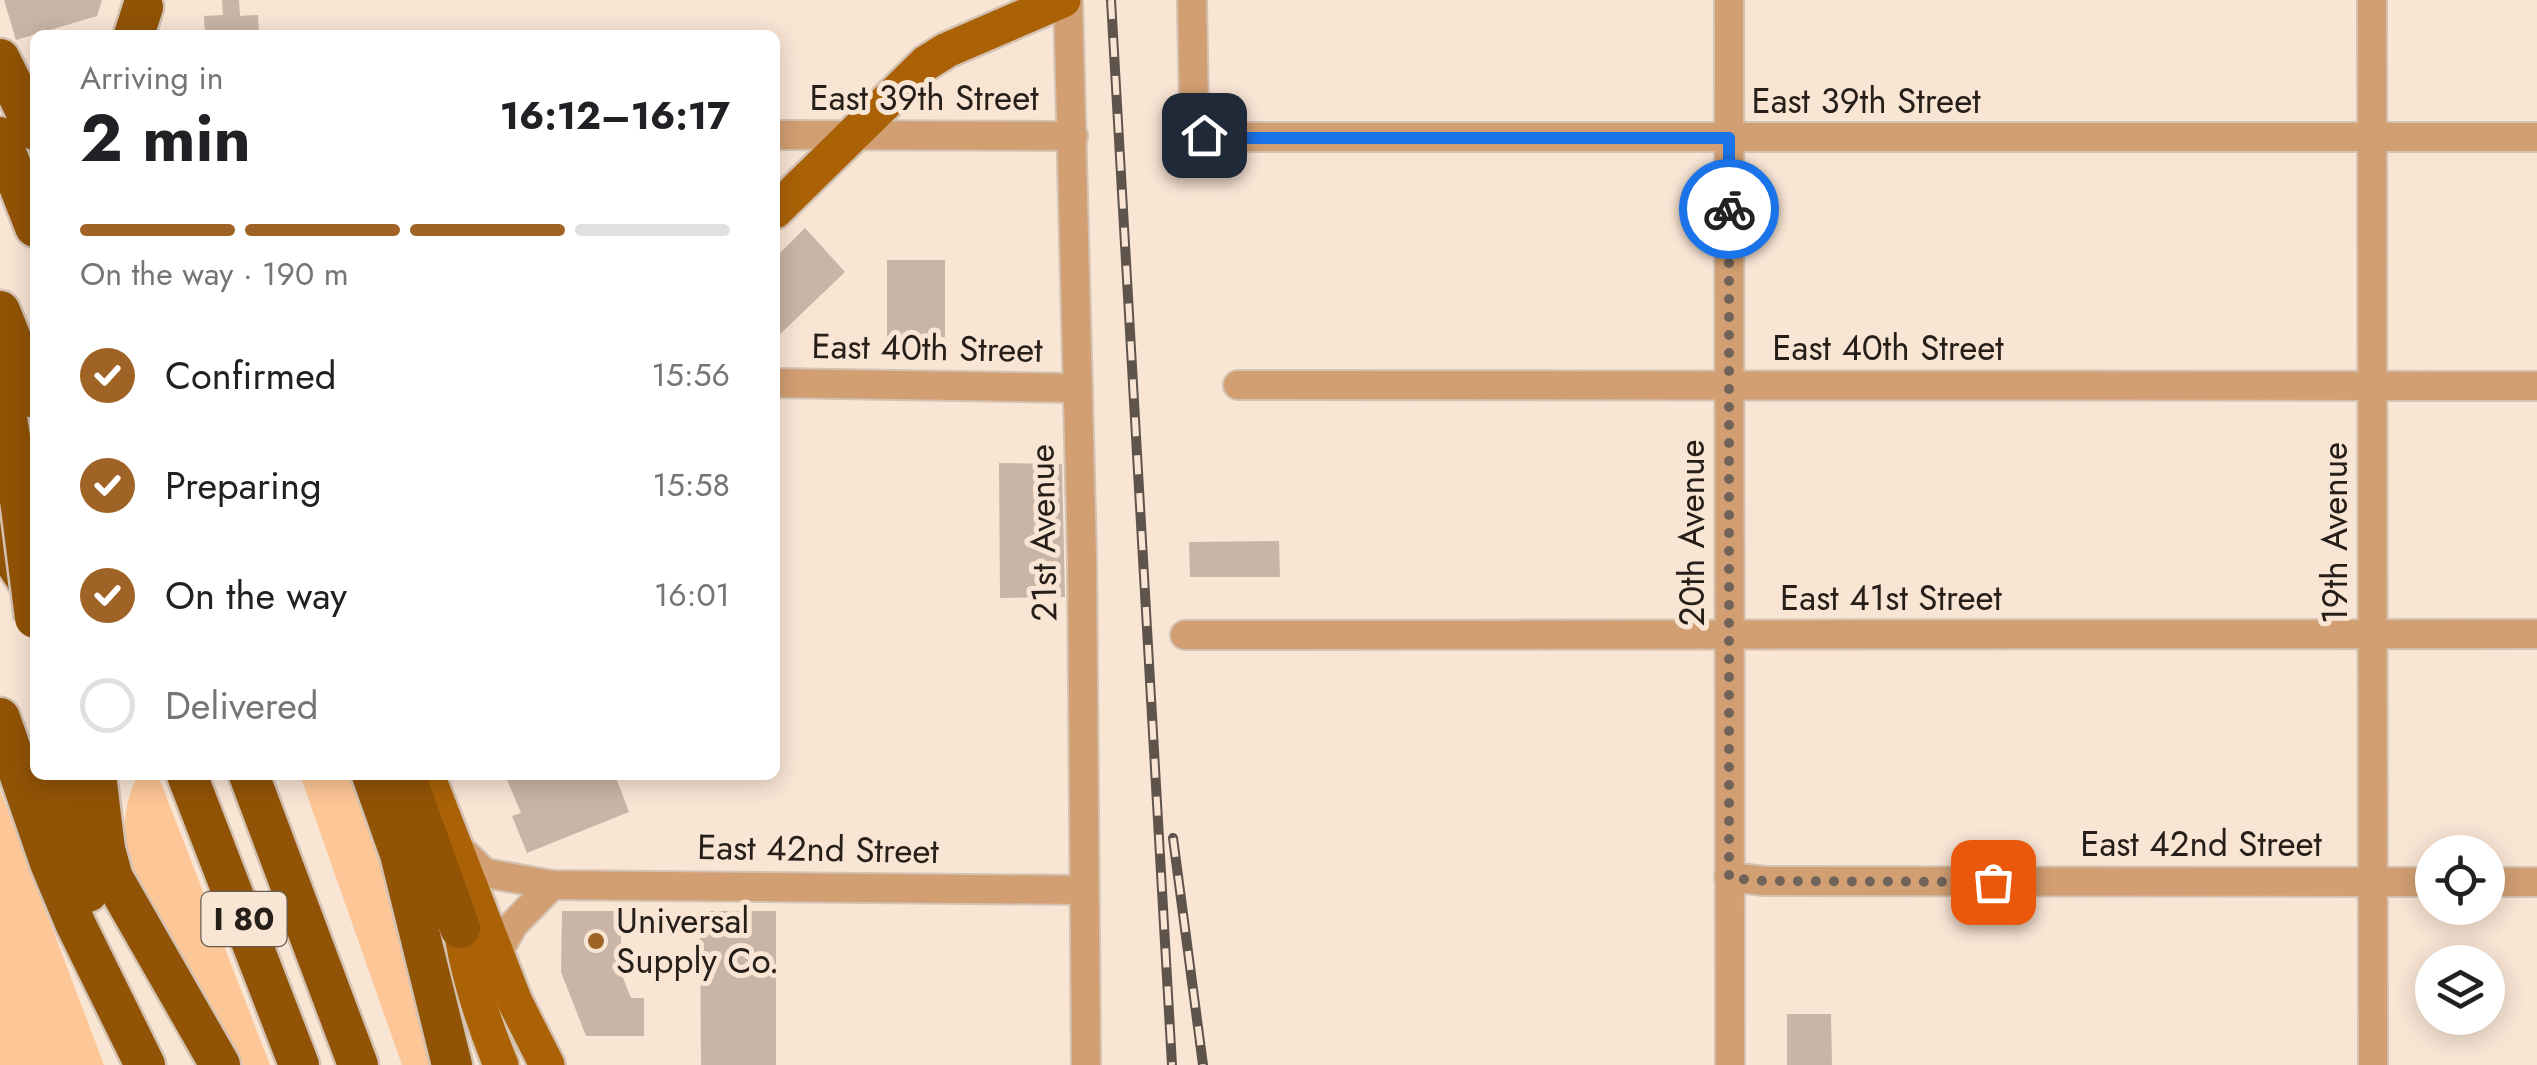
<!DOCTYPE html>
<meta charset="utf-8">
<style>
body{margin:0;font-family:Jost,sans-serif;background:#f2f2f2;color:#202124;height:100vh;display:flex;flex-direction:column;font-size:38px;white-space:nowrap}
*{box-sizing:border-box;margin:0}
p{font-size:32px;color:#757577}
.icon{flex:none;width:55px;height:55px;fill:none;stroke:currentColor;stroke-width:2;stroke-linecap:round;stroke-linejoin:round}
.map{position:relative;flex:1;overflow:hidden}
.drawer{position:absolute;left:30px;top:30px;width:750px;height:750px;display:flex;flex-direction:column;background:#fff;border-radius:15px;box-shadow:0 5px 25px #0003}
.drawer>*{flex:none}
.tools{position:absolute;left:2415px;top:835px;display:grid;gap:20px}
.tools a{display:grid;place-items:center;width:90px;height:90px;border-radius:50%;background:#fff;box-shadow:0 5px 25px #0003;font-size:50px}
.pin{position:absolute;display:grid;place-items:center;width:85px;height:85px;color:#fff;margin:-42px;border-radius:20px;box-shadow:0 5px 15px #0006}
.courier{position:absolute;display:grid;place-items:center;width:100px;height:100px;margin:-50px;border:8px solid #1a73e8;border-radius:50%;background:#fff;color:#222;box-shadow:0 2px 12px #0007}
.overview em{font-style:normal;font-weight:700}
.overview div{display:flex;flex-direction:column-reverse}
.overview{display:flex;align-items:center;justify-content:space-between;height:170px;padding:0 50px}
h1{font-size:65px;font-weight:700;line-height:75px}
.bar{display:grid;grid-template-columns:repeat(4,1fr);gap:15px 10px;align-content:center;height:120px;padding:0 50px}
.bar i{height:12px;border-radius:8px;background:#e0e0e0}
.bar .active{background:#9f6325}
.bar p{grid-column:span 4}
ol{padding:0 50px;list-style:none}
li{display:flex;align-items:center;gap:30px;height:110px}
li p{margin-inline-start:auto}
li .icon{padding:10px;border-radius:50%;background:#9f6325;color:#fff;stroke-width:4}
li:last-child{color:#757577}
li i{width:55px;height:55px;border:5px solid #e0e0e0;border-radius:50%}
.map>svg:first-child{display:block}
.green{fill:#fdc696}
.building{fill:#c9b5a5}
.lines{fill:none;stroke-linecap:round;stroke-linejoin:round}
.minor-casing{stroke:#d3c1b2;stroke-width:32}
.major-casing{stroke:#d3c1b2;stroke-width:40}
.highway-casing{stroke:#d3c1b2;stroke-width:45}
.minor{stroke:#d29f72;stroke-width:28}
.major{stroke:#ab6206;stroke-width:35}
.highway{stroke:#915306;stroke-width:40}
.rail-casing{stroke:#5f544b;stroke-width:10}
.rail{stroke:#f9e5d4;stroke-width:6;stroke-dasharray:19;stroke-linecap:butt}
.highway-bridge-casing{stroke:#d3c1b2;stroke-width:45;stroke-linecap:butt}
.highway-bridge{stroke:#915306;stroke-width:40}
.done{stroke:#70645a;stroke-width:10;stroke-dasharray:0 18}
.route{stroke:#1a73e8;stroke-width:12}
.poi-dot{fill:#9f6325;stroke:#f9e5d4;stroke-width:4}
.labels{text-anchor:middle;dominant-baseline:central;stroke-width:10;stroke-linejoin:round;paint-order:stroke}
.shield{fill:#f9e5d4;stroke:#655a50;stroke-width:2.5}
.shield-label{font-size:32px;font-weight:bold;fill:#261e18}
.street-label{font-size:35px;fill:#261e18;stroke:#f9e5d4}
.poi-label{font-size:35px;fill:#261e18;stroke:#f9e5d4;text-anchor:start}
</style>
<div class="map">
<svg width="2537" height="1065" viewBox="0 0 2537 1065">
<rect width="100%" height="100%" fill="#f9e5d4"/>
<g class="green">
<path d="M138 775H158L270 1065H236C218 1033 200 1002 181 970 148 911 102 844 138 775Z"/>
<polygon points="300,775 347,775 371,818 439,1065 402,1065"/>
<polygon points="0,790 104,1065 0,1065"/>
</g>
<g class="building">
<polygon points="4,0 102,0 97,16 16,40"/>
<polygon points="222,0 239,0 240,16 258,15 259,35 205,35 204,16 223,15"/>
<polygon points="805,228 845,272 775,339 775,258"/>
<rect x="887" y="260" width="58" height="77"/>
<polygon points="999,463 1062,464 1065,597 1000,598"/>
<polygon points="1279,541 1280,577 1190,577 1189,542"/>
<polygon points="505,775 615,775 629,812 527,853 512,816 521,813"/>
<polygon points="562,911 621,911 621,973 631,998 644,998 644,1036 586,1036 561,972"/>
<polygon points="700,911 776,911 776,1065 701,1065"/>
<polygon points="1787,1014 1831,1014 1832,1065 1787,1065"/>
</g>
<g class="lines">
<defs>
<g id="minor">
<polyline points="1068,0 1082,557 1086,1065"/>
<polyline points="1192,0 1194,111 1198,129 1211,137 2537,137"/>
<polyline points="1729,0 1730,1065"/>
<polyline points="2372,0 2373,1065"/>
<polyline points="775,135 1073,136"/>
<polyline points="775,383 1078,388"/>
<polyline points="1238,385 2537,386"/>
<polyline points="1185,635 2537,634"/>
<polyline points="457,846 485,873 552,885 1084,890"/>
<polyline points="1729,877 1765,881 2432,882"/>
<polyline points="2488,882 2537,882"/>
<polyline points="497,954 513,925 552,885"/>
</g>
<g id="major">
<polyline points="775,211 926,63 947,50 1063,0"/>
<polyline points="427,775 515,1002 547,1065"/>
<path d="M458 902C462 957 480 1014 501 1065"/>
</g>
<g id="highway">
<polyline points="134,35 143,7"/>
<polyline points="0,59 35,130"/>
<polyline points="0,137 35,227"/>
<polyline points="0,311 35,398"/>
<polyline points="0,373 21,507"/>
<polyline points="0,540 35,592"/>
<polyline points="0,718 50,863 76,925 145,1065"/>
<polyline points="59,775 75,851 88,892"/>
<polyline points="96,775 105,849 113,878 220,1065"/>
<polyline points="187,775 299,1065"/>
<polyline points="249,775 358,1065"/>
<polyline points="372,775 400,854 452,1065"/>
<polyline points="405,775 460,928"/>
</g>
</defs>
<use href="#minor" class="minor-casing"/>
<use href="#major" class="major-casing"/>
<use href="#highway" class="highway-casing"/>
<use href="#minor" class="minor"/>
<use href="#major" class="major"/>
<use href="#highway" class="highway"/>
<defs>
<g id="rail">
<polyline points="1111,0 1172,1065"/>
<polyline points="1173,838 1203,1065"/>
</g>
</defs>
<use href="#rail" class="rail-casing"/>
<use href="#rail" class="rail"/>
<defs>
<polyline id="highway-bridge" points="21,507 35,618"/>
</defs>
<use href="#highway-bridge" class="highway-bridge-casing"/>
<use href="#highway-bridge" class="highway-bridge"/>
</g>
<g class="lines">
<polyline class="done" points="1729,209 1729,878 1766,881 1993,882"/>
<polyline class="route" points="1204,135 1226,138 1729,138 1729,209"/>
</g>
<circle class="poi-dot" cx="596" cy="941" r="10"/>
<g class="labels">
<rect class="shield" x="201.5" y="892" width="85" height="54" rx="8"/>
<g class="shield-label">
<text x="244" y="919">I 80</text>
</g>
<g class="street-label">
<text x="924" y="98">East 39th Street</text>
<text x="1866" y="101">East 39th Street</text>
<text transform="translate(927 348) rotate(1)">East 40th Street</text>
<text x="1888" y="348">East 40th Street</text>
<text transform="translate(1043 533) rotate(-91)">21st Avenue</text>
<text transform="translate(1692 533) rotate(-90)">20th Avenue</text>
<text transform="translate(2335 533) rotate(-90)">19th Avenue</text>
<text x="1891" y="598">East 41st Street</text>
<text x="2201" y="844">East 42nd Street</text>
<text transform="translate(818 849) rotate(1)">East 42nd Street</text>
</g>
<g class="poi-label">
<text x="616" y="921">Universal<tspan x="616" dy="40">Supply Co.</tspan></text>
</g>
</g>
</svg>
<div class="tools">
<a><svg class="icon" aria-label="locate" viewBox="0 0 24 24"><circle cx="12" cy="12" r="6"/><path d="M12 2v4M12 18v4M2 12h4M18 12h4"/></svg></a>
<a><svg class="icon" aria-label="layers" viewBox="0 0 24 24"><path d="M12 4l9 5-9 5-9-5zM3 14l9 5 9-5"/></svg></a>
</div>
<div class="pin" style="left:1993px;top:882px;background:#ea580c"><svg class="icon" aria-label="bag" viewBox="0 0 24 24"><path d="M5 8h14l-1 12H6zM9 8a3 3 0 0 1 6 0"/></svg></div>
<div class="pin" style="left:1204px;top:135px;background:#1f2937"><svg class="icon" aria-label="home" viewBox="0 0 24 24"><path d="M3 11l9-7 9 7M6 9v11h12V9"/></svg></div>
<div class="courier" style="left:1729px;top:209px"><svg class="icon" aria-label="bike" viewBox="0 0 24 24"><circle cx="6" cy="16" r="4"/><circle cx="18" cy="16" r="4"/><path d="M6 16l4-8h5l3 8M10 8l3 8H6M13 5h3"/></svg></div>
<section class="drawer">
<div class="overview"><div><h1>2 min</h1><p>Arriving in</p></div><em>16:12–16:17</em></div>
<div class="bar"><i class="active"></i><i class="active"></i><i class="active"></i><i></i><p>On the way · 190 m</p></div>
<ol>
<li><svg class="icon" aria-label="check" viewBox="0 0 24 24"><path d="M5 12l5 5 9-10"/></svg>Confirmed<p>15:56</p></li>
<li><svg class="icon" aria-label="check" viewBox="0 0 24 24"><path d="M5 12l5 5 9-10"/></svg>Preparing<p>15:58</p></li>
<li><svg class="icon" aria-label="check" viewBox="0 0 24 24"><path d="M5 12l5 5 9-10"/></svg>On the way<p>16:01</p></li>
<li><i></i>Delivered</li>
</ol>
</section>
</div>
